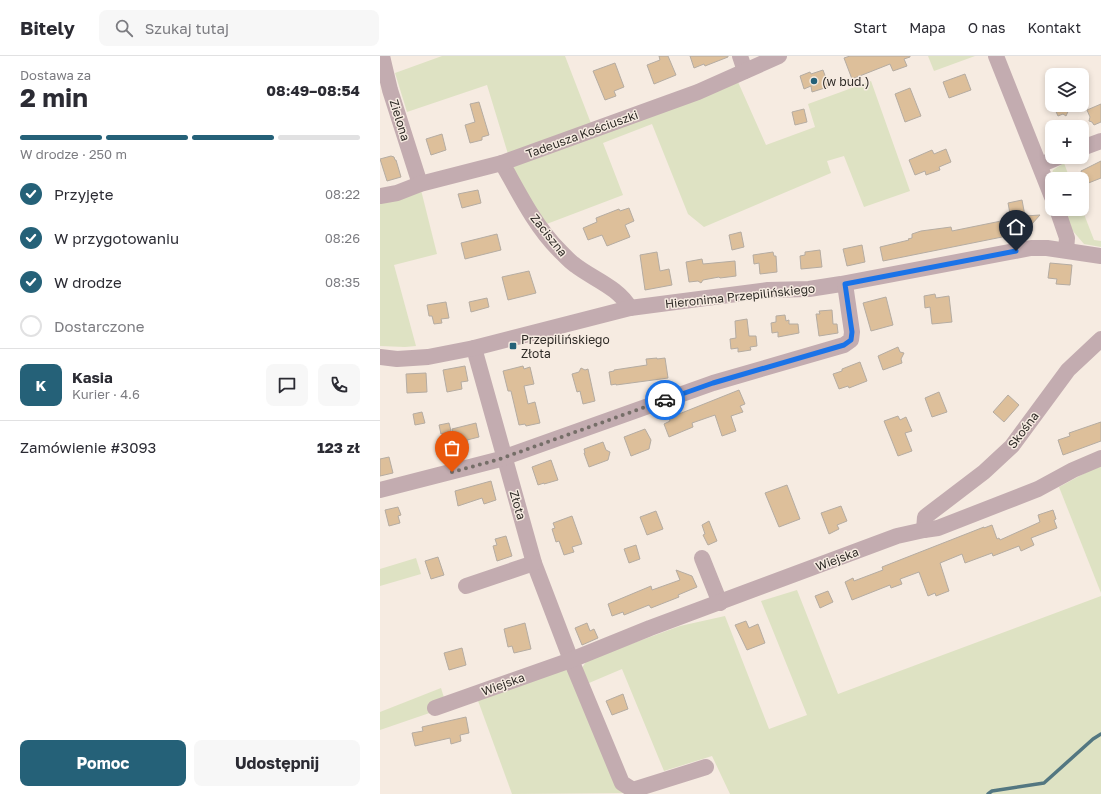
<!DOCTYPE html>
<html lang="pl">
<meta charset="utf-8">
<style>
body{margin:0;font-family:"Golos Text",sans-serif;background:#f7f7f7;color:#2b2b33;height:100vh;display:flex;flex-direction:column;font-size:15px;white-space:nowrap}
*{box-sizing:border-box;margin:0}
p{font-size:13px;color:#7c7c81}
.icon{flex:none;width:22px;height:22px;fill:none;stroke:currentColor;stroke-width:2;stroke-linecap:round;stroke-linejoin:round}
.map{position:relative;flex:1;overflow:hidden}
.drawer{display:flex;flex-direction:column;background:#fff;width:380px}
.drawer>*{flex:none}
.fabs{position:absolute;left:665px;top:12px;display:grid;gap:8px}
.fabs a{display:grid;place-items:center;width:44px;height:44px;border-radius:8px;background:#fff;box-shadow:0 2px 6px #0003;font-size:20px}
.pin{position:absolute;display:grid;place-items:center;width:34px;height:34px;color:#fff;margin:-41px -17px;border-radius:50% 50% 50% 0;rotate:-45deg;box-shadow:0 0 4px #0007}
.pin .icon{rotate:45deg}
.courier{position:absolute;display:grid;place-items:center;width:40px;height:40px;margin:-20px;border:3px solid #1a73e8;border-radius:50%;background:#fff;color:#222;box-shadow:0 1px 5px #0007}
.summary em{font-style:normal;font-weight:700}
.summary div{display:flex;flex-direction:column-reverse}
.summary{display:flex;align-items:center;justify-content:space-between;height:68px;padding:0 20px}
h1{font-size:26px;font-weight:700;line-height:30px}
.bar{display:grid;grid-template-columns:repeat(4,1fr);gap:6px 4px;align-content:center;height:48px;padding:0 20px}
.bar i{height:5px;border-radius:3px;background:#e1e1e2}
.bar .selected{background:#256178}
.bar p{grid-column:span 4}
.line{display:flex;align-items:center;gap:10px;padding:0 20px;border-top:1px solid #e1e1e2}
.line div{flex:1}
.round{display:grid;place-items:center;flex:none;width:42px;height:42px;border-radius:8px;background:#f7f7f7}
ol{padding:0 20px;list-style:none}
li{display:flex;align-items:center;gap:12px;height:44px}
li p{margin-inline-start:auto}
li .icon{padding:4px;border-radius:50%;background:#256178;color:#fff;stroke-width:4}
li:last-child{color:#7c7c81}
li i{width:22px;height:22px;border:2px solid #e1e1e2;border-radius:50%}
.action{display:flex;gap:8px;margin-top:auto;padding:8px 20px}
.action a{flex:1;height:46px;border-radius:8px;background:#256178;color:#fff;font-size:16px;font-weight:700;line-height:46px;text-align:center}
.action a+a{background:#f7f7f7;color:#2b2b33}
header{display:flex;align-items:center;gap:24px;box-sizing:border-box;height:56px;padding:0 20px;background:#fff;border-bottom:1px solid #e1e1e2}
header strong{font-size:19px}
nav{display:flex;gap:22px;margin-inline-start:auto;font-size:14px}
.search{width:280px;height:36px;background:#f7f7f7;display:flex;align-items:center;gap:10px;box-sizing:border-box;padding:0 14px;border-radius:8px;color:#7c7c81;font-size:15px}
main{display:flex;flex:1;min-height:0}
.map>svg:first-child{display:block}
.green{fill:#dee2c3}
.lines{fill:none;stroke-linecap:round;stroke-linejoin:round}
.stream{stroke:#537781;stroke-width:3.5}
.building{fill:#ddbf9a;stroke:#b5aca2}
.minor{stroke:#c3acb0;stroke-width:16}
.done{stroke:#756e68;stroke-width:4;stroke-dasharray:0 7.2}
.route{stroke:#1a73e8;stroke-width:5}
.poi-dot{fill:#256178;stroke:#f6ebe1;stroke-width:1.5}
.labels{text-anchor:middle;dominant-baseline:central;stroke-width:3;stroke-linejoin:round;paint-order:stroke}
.poi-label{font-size:12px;fill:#2f2b27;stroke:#f6ebe1;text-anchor:start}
.street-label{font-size:12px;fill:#2f2b27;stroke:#f6ebe1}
</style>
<header>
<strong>Bitely</strong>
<div class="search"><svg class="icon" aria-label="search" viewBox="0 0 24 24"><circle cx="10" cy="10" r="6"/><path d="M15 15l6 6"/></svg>Szukaj tutaj</div>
<nav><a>Start</a><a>Mapa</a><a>O nas</a><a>Kontakt</a></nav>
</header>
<main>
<section class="drawer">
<div class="summary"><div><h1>2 min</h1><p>Dostawa za</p></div><em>08:49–08:54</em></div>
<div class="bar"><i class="selected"></i><i class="selected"></i><i class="selected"></i><i></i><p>W drodze · 250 m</p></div>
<ol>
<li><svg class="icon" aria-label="check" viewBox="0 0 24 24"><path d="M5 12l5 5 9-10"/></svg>Przyjęte<p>08:22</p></li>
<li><svg class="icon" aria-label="check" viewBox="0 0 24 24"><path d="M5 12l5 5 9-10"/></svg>W przygotowaniu<p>08:26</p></li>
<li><svg class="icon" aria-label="check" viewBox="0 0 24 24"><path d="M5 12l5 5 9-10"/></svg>W drodze<p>08:35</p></li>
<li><i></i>Dostarczone</li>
</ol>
<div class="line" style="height:72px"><b class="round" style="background:#256178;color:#fff">K</b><div><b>Kasia</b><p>Kurier · 4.6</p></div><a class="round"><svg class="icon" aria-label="chat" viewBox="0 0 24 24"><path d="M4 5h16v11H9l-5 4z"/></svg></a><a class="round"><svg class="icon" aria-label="phone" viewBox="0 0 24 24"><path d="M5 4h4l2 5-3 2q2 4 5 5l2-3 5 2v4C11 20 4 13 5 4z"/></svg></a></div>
<div class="line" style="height:52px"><div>Zamówienie #3093</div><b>123 zł</b></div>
<div class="action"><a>Pomoc</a><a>Udostępnij</a></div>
</section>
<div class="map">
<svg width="721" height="738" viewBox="0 0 721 738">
<rect width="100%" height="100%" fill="#f6ebe1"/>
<g class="green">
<polygon points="62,0 185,0 212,70 128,98 107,29 27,56 15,17"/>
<polygon points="548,0 595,0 554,15"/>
<polygon points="491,25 530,135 484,151 464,100 447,105 451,117 324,171 308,158 272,68 223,87 243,139 164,169 132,119 135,106 358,26 386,89 435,71 428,48"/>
<polygon points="684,107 690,123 672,123 671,122 673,114"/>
<polygon points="41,134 57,198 14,209 36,290 25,291 0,290 0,145"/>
<polygon points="682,153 702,153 714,184 721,185 721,191 704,188 687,168"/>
<polygon points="718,410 721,410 721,537 679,431"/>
<polygon points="36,502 41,518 0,530 0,513"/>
<polygon points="417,534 458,638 721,540 721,738 350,738 332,700 284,715 242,613 209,627 202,612 207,604 300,570 345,560 389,673 427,659 381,545"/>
<polygon points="188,608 244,737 132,738 97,642"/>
<polygon points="61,632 67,651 0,674 0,656"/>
</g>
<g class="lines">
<polyline class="stream" points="608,738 612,735 664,727 713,683 721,678"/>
</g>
<g class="building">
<polygon points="279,0 288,0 296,19 274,28 267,9 280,4"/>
<polygon points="310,0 348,0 348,1 325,10 324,8 314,12"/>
<polygon points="470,0 530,0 530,1 524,3 527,10 513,15 510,8 472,23 464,2"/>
<polygon points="235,7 244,31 234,35 236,40 225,44 213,15"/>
<polygon points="443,14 447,25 446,26 448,31 432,36 431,30 424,33 420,20 430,16 431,18"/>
<polygon points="585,18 591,34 569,42 563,26"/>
<polygon points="530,32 541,60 525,66 515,38"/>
<polygon points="99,46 109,79 102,81 102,84 90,87 85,69 95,66 90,48"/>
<polygon points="721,48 721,66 714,69 712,66 709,65 710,61 707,54"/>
<polygon points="673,49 691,49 686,60 683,58 678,60"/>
<polygon points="424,53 427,66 415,69 412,56"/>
<polygon points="62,78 66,94 51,99 46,83"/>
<polygon points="566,93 571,106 559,111 560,114 546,119 545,115 535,119 529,104 552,94 554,98"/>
<polygon points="11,100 14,101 15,104 16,104 21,121 7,125 0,103"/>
<polygon points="721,105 721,122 706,128 701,115"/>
<polygon points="98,134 101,147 82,152 78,138"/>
<polygon points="642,144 645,160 660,159 651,169 652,175 503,205 500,191 529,184 528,183 532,182 532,178 541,175 571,171 572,175 631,163 628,147"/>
<polygon points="249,152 254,165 245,169 250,181 227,190 222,179 208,184 203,172 217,166 216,162 239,153 240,155"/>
<polygon points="361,176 364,191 352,194 349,179"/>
<polygon points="117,178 121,194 85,203 81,187"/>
<polygon points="482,189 485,206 467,210 463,193"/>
<polygon points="440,194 442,211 421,213 420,200 425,199 425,196"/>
<polygon points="277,196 280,215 289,213 292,229 265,234 260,199"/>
<polygon points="393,196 394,200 396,200 397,216 380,218 379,207 374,208 373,199"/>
<polygon points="322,203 323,208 355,205 356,220 340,222 339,221 323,224 321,227 318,225 309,226 306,206"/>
<polygon points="670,207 692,209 690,229 676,228 677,223 668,222"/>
<polygon points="149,215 156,237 128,244 122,221"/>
<polygon points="555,238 556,242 569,240 572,266 552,268 550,251 545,252 544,240"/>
<polygon points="506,241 513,269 491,275 483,247"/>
<polygon points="107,242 109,251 91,256 89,246"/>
<polygon points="66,246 69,262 61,263 62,267 54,268 52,260 49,260 47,249"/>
<polygon points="452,254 453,268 457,268 458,277 439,280 436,258 440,258 439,255"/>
<polygon points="405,259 406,265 409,264 409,268 418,268 419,277 398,281 398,276 392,277 391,267 396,266 396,260"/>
<polygon points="367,263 369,280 376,280 377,290 370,291 371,294 358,296 358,292 351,293 350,283 356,282 355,265"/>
<polygon points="518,291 520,296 524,297 521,303 522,307 503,314 498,300"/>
<polygon points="277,302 277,303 285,302 288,322 236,329 236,328 231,329 229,316 234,315 234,314 267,309 266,303"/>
<polygon points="480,306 487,325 469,332 468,330 459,333 453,318 462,315 462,313"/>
<polygon points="85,310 88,325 81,326 82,333 67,336 63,314"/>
<polygon points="143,310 144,313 150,311 154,328 144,330 148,348 155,346 160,367 146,370 145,368 139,369 131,335 128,335 123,315"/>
<polygon points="201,312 205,314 208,313 215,345 203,348 200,335 197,336 192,318 199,316"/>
<polygon points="46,317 47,336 27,337 26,318"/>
<polygon points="359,334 365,348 360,350 363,356 351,360 356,375 342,380 335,359 312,367 313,371 289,381 284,368 290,365 289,362"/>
<polygon points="559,336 567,356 552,361 545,342"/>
<polygon points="628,339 639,349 624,366 613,356"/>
<polygon points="42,356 45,367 35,369 33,358"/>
<polygon points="518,360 520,364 526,361 532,375 525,377 532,395 518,400 504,365"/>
<polygon points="721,366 721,385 683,399 678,384 690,380 689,377"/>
<polygon points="69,367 71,375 61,378 59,369"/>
<polygon points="96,367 99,381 87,384 88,389 77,392 72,373"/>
<polygon points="265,373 271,384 269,393 251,400 244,381"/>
<polygon points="223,386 226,394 230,396 228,404 209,411 204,397 205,397 204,393"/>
<polygon points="9,401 13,417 0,420 0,403"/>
<polygon points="171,404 178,424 164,428 164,427 158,429 152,411"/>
<polygon points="111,425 116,444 104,448 102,442 78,450 75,435"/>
<polygon points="407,429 420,463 399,471 385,437"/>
<polygon points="461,450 467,465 457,469 459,473 449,478 441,457"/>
<polygon points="18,451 21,459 18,460 20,467 9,470 5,454"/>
<polygon points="673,454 676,463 674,464 677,472 651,482 654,489 641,495 639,490 613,500 612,497 585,507 582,498 560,507 569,535 556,540 555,537 548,540 539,516 520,523 522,528 511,532 510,529 472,544 465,526 473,522 474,525 503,514 502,511 604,471 604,472 612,469 617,483 619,482 620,484 660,466 658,459"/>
<polygon points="276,455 283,473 267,479 260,461"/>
<polygon points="192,460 202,488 192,491 194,496 184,499 179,485 176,486 172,473 175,472 173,467"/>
<polygon points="329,465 337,485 328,489 323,479 325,478 322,469"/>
<polygon points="126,480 132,500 117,505 113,490 117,489 115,483"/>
<polygon points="256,489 260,503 249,507 244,493"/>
<polygon points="58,501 64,519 51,523 45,505"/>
<polygon points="296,514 312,520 317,531 298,539 299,541 271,552 269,549 244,559 243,556 232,560 228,548 271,530 272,534 300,524"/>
<polygon points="448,535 453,546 440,552 435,540"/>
<polygon points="366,565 369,572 378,568 385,587 367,594 355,569"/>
<polygon points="145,567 151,593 134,597 132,590 128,591 124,573"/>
<polygon points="207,567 210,575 214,573 218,582 202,589 195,572"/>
<polygon points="82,592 86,609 69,614 64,597"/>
<polygon points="243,638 248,653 232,659 226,645"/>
<polygon points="86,661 89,677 80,679 81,685 71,688 70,682 35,690 32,677 43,675 42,671"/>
</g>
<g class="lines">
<g class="minor">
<polyline points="2,0 10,34 40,128"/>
<polyline points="360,0 365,15"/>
<polyline points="616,0 672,141"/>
<polyline points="702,92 721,85"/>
<path d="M122 107C139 137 155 170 179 194 184 199 189 205 195 209 213 223 238 231 250 252"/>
<polyline points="660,109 679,101"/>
<polyline points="0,140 17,137 40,128 122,107 318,36 399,0"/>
<polyline points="677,153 687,182 686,194"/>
<polyline points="94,292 154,507 191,604 242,727 253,734 326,711"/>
<polyline points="0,301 17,303 48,301 94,292 250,252 388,234 429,233 461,228 651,192 667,192 721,200"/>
<polyline points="0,434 117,404 333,327 464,289 471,284 472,276 465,228"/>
<polyline points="544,474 545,461 604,416 632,390 688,314 721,283"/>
<polyline points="322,502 340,547"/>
<polyline points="86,530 154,507"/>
<polyline points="55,652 191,604 270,572 517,480 544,474 558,472 658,433 693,414 721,402"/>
</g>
</g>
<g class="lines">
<polyline class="done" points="72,416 117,404 285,344"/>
<polyline class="route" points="285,344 333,327 464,289 471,284 472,276 465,228 636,195"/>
</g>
<g class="poi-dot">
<circle cx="434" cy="25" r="4"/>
<rect x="129" y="286" width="8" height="8" rx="2"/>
</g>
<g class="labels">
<g class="poi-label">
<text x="442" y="25">(w bud.)</text>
<text x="141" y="283">Przepilińskiego<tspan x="141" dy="14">Złota</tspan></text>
</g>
<g class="street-label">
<text transform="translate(20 64) rotate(73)">Zielona</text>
<text transform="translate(202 78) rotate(-20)">Tadeusza Kościuszki</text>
<text transform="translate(169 179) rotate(51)">Zaciszna</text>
<text transform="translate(360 240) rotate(-6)">Hieronima Przepilińskiego</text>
<text transform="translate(643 374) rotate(-53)">Skośna</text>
<text transform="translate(138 449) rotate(74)">Złota</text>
<text transform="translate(457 503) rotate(-21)">Wiejska</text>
<text transform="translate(123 628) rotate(-20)">Wiejska</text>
</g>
</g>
</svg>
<div class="fabs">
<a><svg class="icon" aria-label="layers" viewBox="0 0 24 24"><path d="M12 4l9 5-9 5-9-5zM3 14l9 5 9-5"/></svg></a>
<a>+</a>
<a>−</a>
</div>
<div class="pin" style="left:72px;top:416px;background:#ea580c"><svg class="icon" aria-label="bag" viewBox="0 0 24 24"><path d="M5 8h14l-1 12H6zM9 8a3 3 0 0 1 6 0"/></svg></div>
<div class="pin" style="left:636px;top:195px;background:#1f2937"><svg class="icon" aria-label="home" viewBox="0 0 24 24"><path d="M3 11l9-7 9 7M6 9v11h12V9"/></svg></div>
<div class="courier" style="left:285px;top:344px"><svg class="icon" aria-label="car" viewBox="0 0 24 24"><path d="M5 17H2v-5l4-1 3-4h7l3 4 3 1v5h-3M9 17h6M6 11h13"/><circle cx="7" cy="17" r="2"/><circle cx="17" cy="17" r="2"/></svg></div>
</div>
</main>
